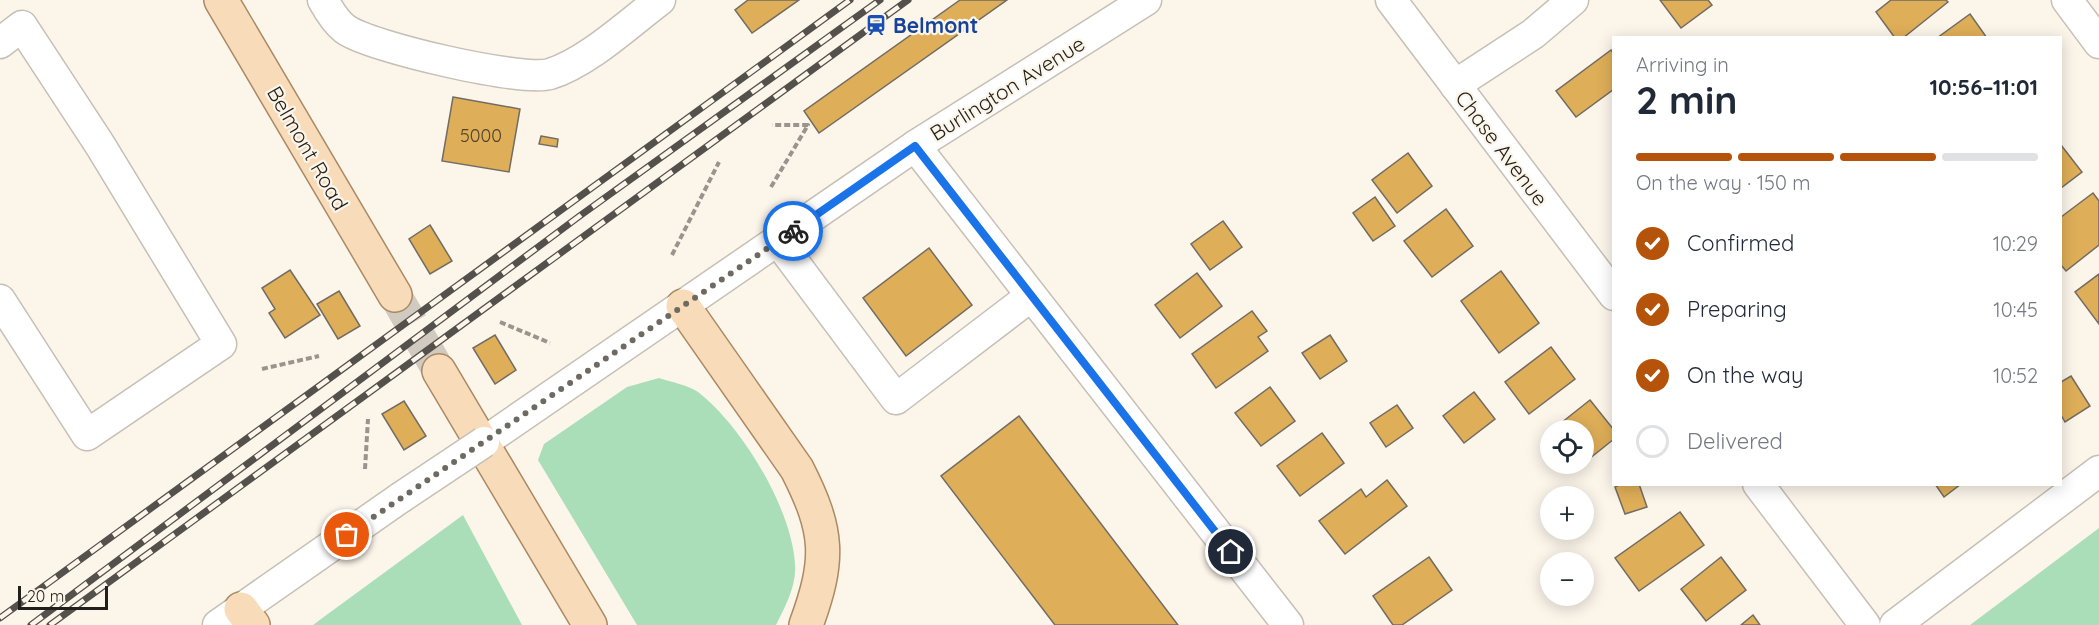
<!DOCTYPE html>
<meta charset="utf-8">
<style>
body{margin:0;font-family:Quicksand,sans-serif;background:#f2f2f3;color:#1f2937;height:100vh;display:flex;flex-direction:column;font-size:22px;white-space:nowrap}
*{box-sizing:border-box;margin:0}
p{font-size:20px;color:#747a83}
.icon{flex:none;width:33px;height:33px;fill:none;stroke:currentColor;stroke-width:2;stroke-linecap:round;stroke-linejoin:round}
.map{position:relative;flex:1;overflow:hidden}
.panel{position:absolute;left:1612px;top:36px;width:450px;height:450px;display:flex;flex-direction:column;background:#fff;border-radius:0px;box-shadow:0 3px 15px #0003}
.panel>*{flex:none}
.fabs{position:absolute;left:1540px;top:420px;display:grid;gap:12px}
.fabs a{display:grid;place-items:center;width:54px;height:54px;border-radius:50%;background:#fff;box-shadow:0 3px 15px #0003;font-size:30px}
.scale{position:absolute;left:18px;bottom:15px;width:90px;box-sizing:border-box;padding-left:6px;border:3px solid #211f1b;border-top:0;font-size:16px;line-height:21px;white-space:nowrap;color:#211f1b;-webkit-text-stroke:4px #fcf5ea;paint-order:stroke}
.pin{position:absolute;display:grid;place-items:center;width:51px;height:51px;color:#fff;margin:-26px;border:3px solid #fff;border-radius:50%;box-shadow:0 2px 6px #0007}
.courier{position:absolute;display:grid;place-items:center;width:60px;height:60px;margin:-30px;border:4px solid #1a73e8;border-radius:50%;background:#fff;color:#222;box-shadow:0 2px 8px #0007}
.headline em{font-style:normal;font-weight:800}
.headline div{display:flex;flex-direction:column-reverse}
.headline{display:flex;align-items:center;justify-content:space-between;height:102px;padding:0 24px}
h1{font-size:39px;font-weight:800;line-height:45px}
.bar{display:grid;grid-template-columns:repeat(4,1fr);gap:9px 6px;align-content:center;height:72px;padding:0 24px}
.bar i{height:8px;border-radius:4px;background:#e0e1e3}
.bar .on{background:#b45309}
.bar p{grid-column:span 4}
ol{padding:0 24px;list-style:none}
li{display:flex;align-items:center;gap:18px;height:66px}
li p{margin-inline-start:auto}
li .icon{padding:6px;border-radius:50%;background:#b45309;color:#fff;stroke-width:4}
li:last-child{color:#747a83}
li i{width:33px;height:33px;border:3px solid #e0e1e3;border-radius:50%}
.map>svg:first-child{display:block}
.green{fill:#aadeb9}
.building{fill:#dfae58;stroke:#726c62;stroke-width:1.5}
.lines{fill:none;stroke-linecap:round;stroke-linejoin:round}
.major-tunnel{stroke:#d0cac1;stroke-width:33;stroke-dasharray:33 16;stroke-linecap:butt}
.minor-casing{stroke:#c6bfb5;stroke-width:33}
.major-casing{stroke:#aa8a64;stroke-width:36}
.path{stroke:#99948d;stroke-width:4;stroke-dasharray:6 3;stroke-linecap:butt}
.minor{stroke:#fff;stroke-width:30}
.major{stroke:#f8dcb9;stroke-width:33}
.rail-casing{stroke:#54514c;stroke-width:7}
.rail{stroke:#fcf5ea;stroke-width:4.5;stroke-dasharray:14;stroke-linecap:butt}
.minor-bridge-casing{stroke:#c6bfb5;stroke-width:33;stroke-linecap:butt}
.minor-bridge{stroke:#fff;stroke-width:30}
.done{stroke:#6e6a63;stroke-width:6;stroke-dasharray:0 10.8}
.route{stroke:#1a73e8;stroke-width:8}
.labels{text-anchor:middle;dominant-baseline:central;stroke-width:4.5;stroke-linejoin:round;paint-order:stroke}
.number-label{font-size:18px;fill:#50432a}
.transit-label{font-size:21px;font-weight:bold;fill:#164399;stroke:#fcf5ea;text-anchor:start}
.street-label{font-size:21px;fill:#211f1b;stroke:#fcf5ea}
</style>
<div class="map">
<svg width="2099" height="625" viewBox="0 0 2099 625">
<rect width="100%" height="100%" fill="#fcf5ea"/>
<g class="green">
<path d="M659 378C671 382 688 385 698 392 742 426 792 509 795 564 797 585 785 607 776 625H637L538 460 544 444 627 387Z"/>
<polygon points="463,515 522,625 313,625 321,619"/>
<polygon points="2099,528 2099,625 1970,625"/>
</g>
<g class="building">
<polygon points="748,0 799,0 752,33 735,10"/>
<polygon points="960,0 1007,0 819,133 804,111"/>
<polygon points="1660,0 1708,0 1712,5 1681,28"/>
<polygon points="1891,0 1946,0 1948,2 1903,38 1895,38 1876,12"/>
<polygon points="1970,14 1987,38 1937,38"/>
<polygon points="1611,50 1614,54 1614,89 1576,117 1556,91"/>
<polygon points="453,97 520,109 509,172 442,161"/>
<polygon points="541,136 558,139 557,147 539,144"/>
<polygon points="2061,145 2082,172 2061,188"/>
<polygon points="1408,153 1432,186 1397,213 1372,180"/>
<polygon points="2093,193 2099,201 2099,245 2066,271 2061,265 2061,217"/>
<polygon points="1375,197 1395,226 1373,241 1353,213"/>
<polygon points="1446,209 1473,246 1432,277 1404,241"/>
<polygon points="1223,221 1242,247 1210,270 1191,244"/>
<polygon points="430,225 452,261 430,274 409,239"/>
<polygon points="929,248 972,305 906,356 863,298"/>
<polygon points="290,270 320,315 285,338 269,313 275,309 262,288"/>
<polygon points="1501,271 1539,323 1499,353 1461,301"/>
<polygon points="1197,273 1222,306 1180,338 1155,305"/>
<polygon points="2099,274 2099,324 2075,292"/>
<polygon points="339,291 360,326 338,339 317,304"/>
<polygon points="1252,311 1267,331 1258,337 1268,351 1216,388 1192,354"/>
<polygon points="495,335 516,370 495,384 473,348"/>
<polygon points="1330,335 1347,361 1320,379 1302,353"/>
<polygon points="1551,347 1575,379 1529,414 1505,382"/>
<polygon points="2071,376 2090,406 2065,422 2061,415 2061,382"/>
<polygon points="1270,387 1295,421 1261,446 1235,413"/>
<polygon points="1474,392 1495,419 1464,443 1443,416"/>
<polygon points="1590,400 1614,430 1614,439 1589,459 1584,453 1584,430 1567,430 1561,423"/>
<polygon points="404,401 426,436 404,450 382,414"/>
<polygon points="1397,405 1413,428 1386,447 1370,423"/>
<polygon points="1019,416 1178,625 1055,625 941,476"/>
<polygon points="1322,433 1344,463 1300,496 1277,466"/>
<polygon points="1387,480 1407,506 1345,554 1319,521 1361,489 1366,497"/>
<polygon points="1621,484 1639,484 1647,507 1625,514 1615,487"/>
<polygon points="1935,484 1961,484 1944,497"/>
<polygon points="1680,512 1704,545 1639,591 1615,558"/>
<polygon points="1429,557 1452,590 1402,625 1393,625 1373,596"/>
<polygon points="1721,557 1746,590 1706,621 1681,589"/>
<polygon points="1753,615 1760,625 1741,625"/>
</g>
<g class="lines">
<polyline class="major-tunnel" points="395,295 439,371"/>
<defs>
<g id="minor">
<path d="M323 0C328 9 337 23 345 29 369 47 522 82 550 74 588 62 628 24 660 0"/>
<polyline points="1391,0 1614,295"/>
<polyline points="2067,0 2099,43"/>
<polyline points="0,43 22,26 100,145 221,344 87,435 0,300"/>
<polyline points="1455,85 1533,34 1573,0"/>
<polyline points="915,146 1288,625"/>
<polyline points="778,241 896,399 1031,296"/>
<polyline points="484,442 915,146 1146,0"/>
<polyline points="1758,484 1865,625"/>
<polyline points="218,625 400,498"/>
<polyline points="1895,625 2099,471"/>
</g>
<g id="major">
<polyline points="221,0 395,295"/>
<path d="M683 306 797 469C829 532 830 559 806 625"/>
<polyline points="439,371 590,625"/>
<polyline points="241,609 253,625"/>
</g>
</defs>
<use href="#minor" class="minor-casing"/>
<use href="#major" class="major-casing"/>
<g class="path">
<polyline points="771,187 808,125 772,125"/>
<polyline points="672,255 719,162"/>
<polyline points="500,322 550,343"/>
<polyline points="262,369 319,356"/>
<polyline points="365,469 368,419"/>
</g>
<use href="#minor" class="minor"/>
<use href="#major" class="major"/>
<defs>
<g id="rail">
<polyline points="0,618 850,0"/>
<polyline points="31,625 581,215 880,0"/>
<polyline points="50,625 908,0"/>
</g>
</defs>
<use href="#rail" class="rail-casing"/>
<use href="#rail" class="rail"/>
<defs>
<polyline id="minor-bridge" points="400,498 484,442"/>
</defs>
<use href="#minor-bridge" class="minor-bridge-casing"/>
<use href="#minor-bridge" class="minor-bridge"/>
</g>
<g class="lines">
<polyline class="done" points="347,535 793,231"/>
<polyline class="route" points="793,231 915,146 1231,552"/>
</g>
<defs>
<symbol id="station-bare" viewBox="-9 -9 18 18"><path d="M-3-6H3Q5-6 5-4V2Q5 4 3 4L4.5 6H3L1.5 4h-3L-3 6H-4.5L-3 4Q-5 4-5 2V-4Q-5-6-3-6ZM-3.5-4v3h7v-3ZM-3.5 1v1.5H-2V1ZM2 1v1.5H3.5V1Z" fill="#1a4fb4" stroke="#fcf5ea" stroke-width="2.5" paint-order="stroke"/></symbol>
</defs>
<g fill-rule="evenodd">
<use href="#station-bare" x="861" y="10" width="30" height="30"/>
</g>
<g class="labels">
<g class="number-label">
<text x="481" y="135">5000</text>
</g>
<g class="transit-label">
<text x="893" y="25">Belmont</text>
</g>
<g class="street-label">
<text transform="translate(1007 88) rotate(-32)">Burlington Avenue</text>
<text transform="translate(308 148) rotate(60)">Belmont Road</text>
<text transform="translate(1502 148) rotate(53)">Chase Avenue</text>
</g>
</g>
</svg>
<div class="fabs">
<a><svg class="icon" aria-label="locate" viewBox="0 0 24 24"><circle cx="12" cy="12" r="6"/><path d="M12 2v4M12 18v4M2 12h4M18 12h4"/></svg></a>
<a>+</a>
<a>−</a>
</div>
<div class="scale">20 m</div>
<div class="pin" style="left:347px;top:535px;background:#ea580c"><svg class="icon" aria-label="bag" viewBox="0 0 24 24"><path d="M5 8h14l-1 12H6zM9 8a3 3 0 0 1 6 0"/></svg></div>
<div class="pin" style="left:1231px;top:552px;background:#1f2937"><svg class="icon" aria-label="home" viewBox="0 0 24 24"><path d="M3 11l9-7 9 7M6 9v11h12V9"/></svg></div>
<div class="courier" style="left:793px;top:231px"><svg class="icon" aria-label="bike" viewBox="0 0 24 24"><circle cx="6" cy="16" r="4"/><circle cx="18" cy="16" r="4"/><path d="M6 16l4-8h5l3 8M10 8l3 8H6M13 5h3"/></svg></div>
<section class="panel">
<div class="headline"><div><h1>2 min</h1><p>Arriving in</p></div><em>10:56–11:01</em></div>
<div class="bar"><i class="on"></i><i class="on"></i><i class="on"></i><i></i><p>On the way · 150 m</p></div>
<ol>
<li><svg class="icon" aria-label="check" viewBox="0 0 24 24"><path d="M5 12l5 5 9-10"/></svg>Confirmed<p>10:29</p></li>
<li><svg class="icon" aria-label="check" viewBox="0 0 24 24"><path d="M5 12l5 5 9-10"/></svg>Preparing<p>10:45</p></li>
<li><svg class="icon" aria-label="check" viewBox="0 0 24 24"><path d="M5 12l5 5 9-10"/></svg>On the way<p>10:52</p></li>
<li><i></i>Delivered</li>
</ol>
</section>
</div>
